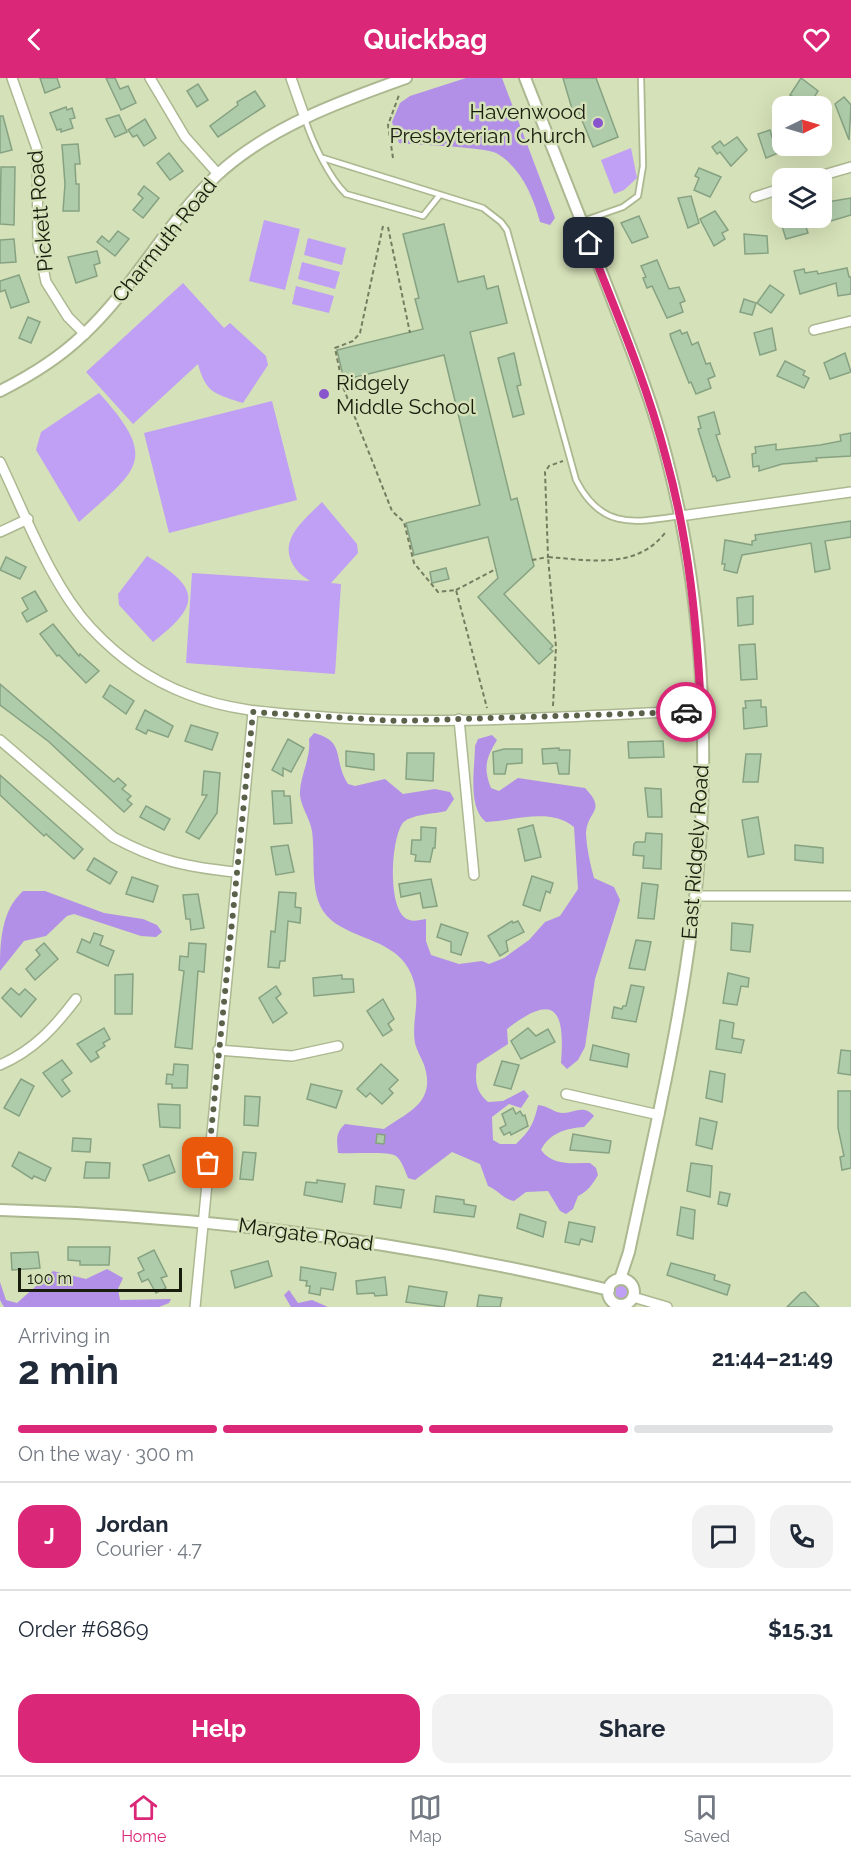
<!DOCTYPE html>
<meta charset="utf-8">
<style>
body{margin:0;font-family:Raleway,sans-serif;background:#f2f2f3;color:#1f2937;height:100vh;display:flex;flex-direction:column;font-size:22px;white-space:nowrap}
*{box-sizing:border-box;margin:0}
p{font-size:20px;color:#747a83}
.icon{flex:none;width:33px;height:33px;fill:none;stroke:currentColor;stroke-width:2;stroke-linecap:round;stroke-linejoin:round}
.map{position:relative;height:1229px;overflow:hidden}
.panel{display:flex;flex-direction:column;background:#fff;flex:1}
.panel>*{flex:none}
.needle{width:39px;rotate:85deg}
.fabs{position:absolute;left:772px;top:18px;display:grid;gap:12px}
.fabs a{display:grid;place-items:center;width:60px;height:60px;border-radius:12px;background:#fff;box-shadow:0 6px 24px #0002;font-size:30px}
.scale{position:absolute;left:18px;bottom:15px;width:164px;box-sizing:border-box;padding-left:6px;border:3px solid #191d0e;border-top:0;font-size:16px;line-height:21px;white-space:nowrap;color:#191d0e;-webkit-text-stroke:4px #d5e1b8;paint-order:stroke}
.pin{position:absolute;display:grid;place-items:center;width:51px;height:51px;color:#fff;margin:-26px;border-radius:12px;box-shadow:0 3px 9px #0006}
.courier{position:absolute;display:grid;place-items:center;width:60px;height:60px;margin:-30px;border:4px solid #db2777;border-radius:50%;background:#fff;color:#222;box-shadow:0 2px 8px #0007}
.summary em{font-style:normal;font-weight:700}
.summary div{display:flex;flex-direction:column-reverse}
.summary{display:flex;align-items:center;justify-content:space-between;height:102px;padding:0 18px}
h1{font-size:39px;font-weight:700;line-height:45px}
.bar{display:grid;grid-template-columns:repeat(4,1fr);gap:9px 6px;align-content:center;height:72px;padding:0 18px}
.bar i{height:8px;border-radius:4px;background:#e0e1e3}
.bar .active{background:#db2777}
.bar p{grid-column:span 4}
.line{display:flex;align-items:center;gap:15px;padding:0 18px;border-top:2px solid #e0e1e3}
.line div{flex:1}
.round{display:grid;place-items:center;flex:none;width:63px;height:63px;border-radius:18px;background:#f2f2f3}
.action{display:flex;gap:12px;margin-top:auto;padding:12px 18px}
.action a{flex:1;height:69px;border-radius:18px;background:#db2777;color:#fff;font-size:24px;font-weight:700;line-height:69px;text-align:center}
.action a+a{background:#f2f2f3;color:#1f2937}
header{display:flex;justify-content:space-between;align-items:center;height:78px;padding:0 18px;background:#db2777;color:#fff;font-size:27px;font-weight:700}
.tab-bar{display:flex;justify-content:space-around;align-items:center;height:84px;border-top:2px solid #e0e1e3;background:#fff;font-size:16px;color:#747a83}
.tab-bar a{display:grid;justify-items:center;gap:3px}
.tab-bar .active{color:#db2777}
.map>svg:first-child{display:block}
.green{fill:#c0a0f4}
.forest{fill:#b290e7}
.building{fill:#afccaa;stroke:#86a282;stroke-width:1.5}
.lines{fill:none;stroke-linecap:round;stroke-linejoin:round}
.service-casing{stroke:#acb890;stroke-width:8}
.minor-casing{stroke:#acb890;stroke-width:12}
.tertiary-casing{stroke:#acb890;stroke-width:14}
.path{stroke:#757d61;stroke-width:2;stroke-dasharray:4.5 3;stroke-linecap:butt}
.service{stroke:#fff;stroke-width:4.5}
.minor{stroke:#fff;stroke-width:9}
.tertiary{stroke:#fff;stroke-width:10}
.done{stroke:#5b624a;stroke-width:6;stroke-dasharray:0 10.8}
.route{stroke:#db2777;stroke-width:8}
.poi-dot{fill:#8955cd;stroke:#d5e1b8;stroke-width:2}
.labels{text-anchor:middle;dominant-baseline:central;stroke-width:5;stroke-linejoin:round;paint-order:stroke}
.poi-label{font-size:21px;fill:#191d0e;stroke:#d5e1b8;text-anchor:end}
.street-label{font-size:21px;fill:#191d0e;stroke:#d5e1b8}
</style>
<header><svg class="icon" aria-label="back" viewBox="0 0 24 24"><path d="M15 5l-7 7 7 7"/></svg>Quickbag<svg class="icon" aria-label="heart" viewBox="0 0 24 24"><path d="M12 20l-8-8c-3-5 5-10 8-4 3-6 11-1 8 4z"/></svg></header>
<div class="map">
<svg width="851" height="1229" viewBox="0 0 851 1229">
<rect width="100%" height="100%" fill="#d5e1b8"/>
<g class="green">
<polygon points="631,70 637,100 624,112 614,116 601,82"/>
<polygon points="264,142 300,151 285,212 249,203"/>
<polygon points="308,160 346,170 342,187 304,177"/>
<polygon points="302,184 340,194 335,211 298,201"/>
<path d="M183 205 224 250 230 245 266 278 268 287 243 325C216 316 206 316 198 286L133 346 86 294Z"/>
<polygon points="296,208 334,218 329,235 292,226"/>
<path d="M99 315C160 382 138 391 79 444L36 372 41 354Z"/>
<polygon points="272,323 297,422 169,455 144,355"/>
<path d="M322 424 357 466 358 475 331 505 341 506 335 596 186 585 192 495 310 503C306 500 299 496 296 491 275 464 304 442 322 424Z"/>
<path d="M147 478C200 510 202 526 153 564L119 527 118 516Z"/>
<circle cx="622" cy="1214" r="7"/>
</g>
<g class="forest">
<path d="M466 0H502L555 140 550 147 540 144C533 118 521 89 496 75 485 69 417 67 399 65L392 44 400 25 410 18Z"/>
<path d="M314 655C347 664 332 681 348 706L355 708 385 701 403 716 435 711 450 714 454 721 446 733C435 736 409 736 402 746 391 764 388 824 404 839 410 845 419 842 426 841V863L431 877 459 886 482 883 489 886 504 880 529 862 545 844 560 838 578 811 574 749C550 729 514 743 486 744 467 729 475 690 475 668L478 661 492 657 497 662C486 680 483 690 491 710L499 713 518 700 585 710C608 734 586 732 586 757 587 771 590 786 594 800L614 809 620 822 595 901 585 969 578 982 567 991 561 985C565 933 556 913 507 951L508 966 477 986C475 1002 475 1013 488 1024L503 1023 524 1012 529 1018 521 1030 509 1026 492 1039 493 1062 500 1066H516C530 1053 534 1045 538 1027 546 1028 550 1031 557 1034 571 1039 582 1024 594 1038L584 1049C567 1050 549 1055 541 1072 553 1088 571 1085 590 1085L596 1090 598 1097C593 1106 587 1114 578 1118L573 1131 566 1136 560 1133 548 1113 526 1114 514 1123C503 1121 498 1112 488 1108L480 1086 452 1074 415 1102 408 1100C405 1093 402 1083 396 1078 391 1073 349 1076 338 1075 337 1063 335 1055 345 1046L384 1051C408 1034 435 1025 425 990 423 982 417 974 415 965 411 941 422 923 412 898 396 854 334 864 319 825 311 804 315 775 312 753 310 740 299 726 300 714 301 695 311 680 309 661Z"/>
<path d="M23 813H45L104 835 143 841 157 847 162 854 156 859 141 858 74 836 67 838 46 858 24 863 0 893C0 864 1 833 23 813Z"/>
<polygon points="107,1191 123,1200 118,1211 120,1222 171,1221 169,1225 159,1229 4,1229 0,1222 0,1204 6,1222 17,1225 53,1193 86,1201"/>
<polygon points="289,1212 298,1225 312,1222 328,1229 291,1229 284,1217"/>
</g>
<g class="building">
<polygon points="40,0 57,0 60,9 45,15"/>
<polygon points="106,0 115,0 120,11 128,8 136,25 121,32"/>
<polygon points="563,0 596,0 618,59 593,69 577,30 572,31"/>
<polygon points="801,0 818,13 809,28 790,17"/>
<polygon points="198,6 208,22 197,29 187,13"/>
<polygon points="255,13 265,28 218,59 210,48 238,27 237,24"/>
<polygon points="844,19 851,27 849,62 835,26"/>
<polygon points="66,29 67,32 72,30 75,40 70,41 73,50 61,54 61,51 57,52 50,35"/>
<polygon points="119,37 127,54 115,59 106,41"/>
<polygon points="0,38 3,38 12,72 0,75"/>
<polygon points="145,41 156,60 144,68 137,57 133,59 128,52"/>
<polygon points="770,52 772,59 783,55 783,73 766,80 758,56"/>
<polygon points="737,59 747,72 731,88 720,74 717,76 712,69 720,63 724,68"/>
<polygon points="78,66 80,86 75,86 76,106 79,106 79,133 63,133 65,106 62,67"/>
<polygon points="169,75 183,93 170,102 157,85"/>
<polygon points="1,89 15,89 14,147 0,146"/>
<polygon points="699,90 721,99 710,119 694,112 699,100 695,98"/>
<polygon points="144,108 159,120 143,140 133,132 143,120 138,116"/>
<polygon points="691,118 699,145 688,150 678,120"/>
<polygon points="851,120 851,137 824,145 822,131 829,129 827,124"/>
<polygon points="715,133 728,152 722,155 725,161 714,168 700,141"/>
<polygon points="639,138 648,159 632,165 621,145"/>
<polygon points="792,140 803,140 808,155 786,161 781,145 792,142"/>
<polygon points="444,146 458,204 484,198 487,211 498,208 507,245 470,254 511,422 517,420 534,488 504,516 553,568 550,571 553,573 539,586 478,519 498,500 488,459 414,477 406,445 480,427 444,277 344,302 337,272 423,251 415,221 419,220 403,156"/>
<polygon points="118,153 129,161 115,178 97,164 102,158 109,164"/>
<polygon points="744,156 767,158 768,175 745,176"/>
<polygon points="14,161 16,184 0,185 0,162"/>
<polygon points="97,173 100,185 94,187 97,198 76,205 68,179"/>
<polygon points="657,182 669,211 679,209 685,223 680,225 683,234 667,240 652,208 647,210 643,200 646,199 641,188"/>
<polygon points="847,190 849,199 851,199 851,216 838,218 836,205 800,216 794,193 804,191 805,195 817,193 818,196"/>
<polygon points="19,197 29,224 11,230 5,212 0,214 0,203"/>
<polygon points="770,207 784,217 771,235 757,225"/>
<polygon points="744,221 756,225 752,237 740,234"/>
<polygon points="28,239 40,244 31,265 19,260"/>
<polygon points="772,250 776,272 760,277 754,255"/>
<polygon points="680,252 682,256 687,254 692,267 698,264 706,286 710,285 715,298 708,301 711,310 696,316 691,304 689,305 671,260 670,256"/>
<polygon points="514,275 521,307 517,308 524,336 513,339 498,280"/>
<polygon points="845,275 851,294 830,301 824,285"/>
<polygon points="785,283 805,293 803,297 809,300 804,310 777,298"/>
<polygon points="714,334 720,356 716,357 730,399 717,403 715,398 713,399 698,351 701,350 698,339"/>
<polygon points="851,355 851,378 816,380 817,383 782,386 759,393 759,388 753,389 752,376 756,375 755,369 776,366 776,372 820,367 841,363 840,357"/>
<polygon points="851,443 851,459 825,463 830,491 815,494 811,465 742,477 737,495 724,492 725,486 722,486 725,462 752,467 752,463 756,462 755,457"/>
<polygon points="6,479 26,489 20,501 0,492"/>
<polygon points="446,490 449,501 432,505 430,494"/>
<polygon points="35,513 47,533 27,544 22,535 28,531 22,520"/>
<polygon points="753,518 753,546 738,548 737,520"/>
<polygon points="53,546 79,578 80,576 99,593 86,605 59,577 57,578 40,556"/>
<polygon points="755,566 757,601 741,602 739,567"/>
<polygon points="0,606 114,704 118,700 126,707 122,711 131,718 127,722 132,726 124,734 48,663 0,627"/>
<polygon points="110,607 134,623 126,636 103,619"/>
<polygon points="761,622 761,629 766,629 767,648 744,651 743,630 746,630 745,623"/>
<polygon points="145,632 173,648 168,659 148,652 146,656 136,651"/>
<polygon points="191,647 218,655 212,672 185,663"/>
<polygon points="288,661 304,670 291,694 283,690 283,698 272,692"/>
<polygon points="663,663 664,679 629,680 628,664"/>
<polygon points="559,670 559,672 570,672 569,696 559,696 557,685 543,686 542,671"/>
<polygon points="504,671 522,671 522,685 507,686 505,696 494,696 493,674"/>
<polygon points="346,673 374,676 374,692 346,688"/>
<polygon points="407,675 434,675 433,703 406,701"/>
<polygon points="746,676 761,676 758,704 743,704"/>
<polygon points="204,693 220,695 217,735 199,761 186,754 207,717 202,717"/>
<polygon points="0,697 83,771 74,781 46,756 44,758 0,717"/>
<polygon points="645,710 661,711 662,739 648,739"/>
<polygon points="272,713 284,713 284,718 290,718 292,745 274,746"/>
<polygon points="146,728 170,741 164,752 140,739"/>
<polygon points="758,739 764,776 748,779 742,742"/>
<polygon points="533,747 541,779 525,783 518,751"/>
<polygon points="421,749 436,750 435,770 433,770 430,784 415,783 416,777 411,776 412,762 421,762"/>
<polygon points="646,755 662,756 661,791 643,790 644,778 633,777 634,766 636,764 645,764"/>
<polygon points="288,767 294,794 276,797 271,769"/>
<polygon points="795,767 823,770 823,785 795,782"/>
<polygon points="94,780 117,794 110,806 87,792"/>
<polygon points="532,798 553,805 550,815 546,813 540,833 523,827"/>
<polygon points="132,799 158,808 153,824 126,816"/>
<polygon points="431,801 437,828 423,830 420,815 401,819 399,806"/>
<polygon points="642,805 658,807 654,841 638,840"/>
<polygon points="279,814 296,815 295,829 301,830 300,845 288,843 285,883 280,883 279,890 268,889 271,853 275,854"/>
<polygon points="198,816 204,850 191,852 190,841 186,841 183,817"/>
<polygon points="512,843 513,845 518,843 524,854 506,863 508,873 500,878 488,858"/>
<polygon points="732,845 753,847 750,874 731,872"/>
<polygon points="441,846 468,855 461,877 451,874 451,864 437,859"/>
<polygon points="94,855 103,858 100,867 114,873 108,888 77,874 82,861 90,865"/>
<polygon points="636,862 651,864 645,892 629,890"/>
<polygon points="44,865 58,881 35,902 26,891 40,877 36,872"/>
<polygon points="189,865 206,866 204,894 198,893 192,971 175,969 184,893 179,892 180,878 188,879"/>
<polygon points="728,895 749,900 748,909 741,908 737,927 723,925"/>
<polygon points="133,896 132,936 115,936 115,897"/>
<polygon points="342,897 342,901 353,901 354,914 314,918 313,900"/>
<polygon points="631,907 644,909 636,944 612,940 614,929 622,931 623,928 626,928"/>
<polygon points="276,908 281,916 276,920 287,935 273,945 259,920"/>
<polygon points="11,910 19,917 25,911 36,921 21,939 2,920"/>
<polygon points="383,921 394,941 388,946 392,952 383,958 367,933"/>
<polygon points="720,942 734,945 732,960 744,962 741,975 716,971"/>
<polygon points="104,950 110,961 103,965 105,968 96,974 99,979 91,984 77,966"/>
<polygon points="528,950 536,958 548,951 555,964 521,981 511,963"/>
<polygon points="593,967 629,976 627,989 590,982"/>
<polygon points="841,972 851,973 851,997 838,995"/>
<polygon points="62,982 72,995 62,1002 70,1013 62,1019 43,995"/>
<polygon points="502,983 519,987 511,1011 494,1007"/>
<polygon points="174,986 188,987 187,1010 172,1010 172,1006 166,1006 167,996 173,997"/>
<polygon points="381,986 398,1002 389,1011 393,1015 382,1026 370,1015 366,1019 357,1011"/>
<polygon points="710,993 725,996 722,1024 706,1020"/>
<polygon points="21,1001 34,1008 19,1038 4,1030"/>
<polygon points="311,1006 342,1013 336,1030 307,1021"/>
<polygon points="838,1013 851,1013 851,1090 842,1092 840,1079 844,1078 838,1050"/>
<polygon points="245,1018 260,1019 258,1048 244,1047"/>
<polygon points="158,1026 180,1027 180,1050 160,1049"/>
<polygon points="513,1030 516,1036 520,1033 523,1038 525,1037 528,1048 511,1057 510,1054 504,1057 500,1050 506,1047 502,1036"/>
<polygon points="700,1040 717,1044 712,1071 696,1067"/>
<polygon points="377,1056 385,1057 384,1066 376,1065"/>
<polygon points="573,1056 611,1063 609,1075 570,1072"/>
<polygon points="73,1060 91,1061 90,1074 72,1073"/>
<polygon points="19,1074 51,1090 45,1103 34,1098 32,1101 12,1088"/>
<polygon points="243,1074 256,1075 253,1102 240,1101"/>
<polygon points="169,1077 175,1094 149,1103 143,1087"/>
<polygon points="86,1084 110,1085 109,1100 84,1100"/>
<polygon points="691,1085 712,1088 710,1119 687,1113"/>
<polygon points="317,1102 345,1106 342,1124 304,1117 306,1104 317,1105"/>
<polygon points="376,1108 404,1112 401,1130 374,1126"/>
<polygon points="720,1114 730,1116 727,1128 718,1126"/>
<polygon points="436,1118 464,1122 464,1126 476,1128 474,1139 434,1134"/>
<polygon points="681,1129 695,1132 693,1161 677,1157"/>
<polygon points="520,1136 546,1144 543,1159 517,1150"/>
<polygon points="569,1144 595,1149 592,1164 581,1161 579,1167 565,1164"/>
<polygon points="68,1169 110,1169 109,1187 80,1187 80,1183 68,1182"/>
<polygon points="154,1172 167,1198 161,1200 166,1210 156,1215 148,1201 142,1204 138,1195 144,1192 138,1180"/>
<polygon points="38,1174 40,1190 12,1192 11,1175"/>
<polygon points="268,1183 272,1198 235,1210 231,1193"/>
<polygon points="671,1185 715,1197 714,1202 730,1207 727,1217 667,1197"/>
<polygon points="301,1189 336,1195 333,1212 321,1210 320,1217 309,1215 310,1208 306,1208 307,1203 300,1202"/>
<polygon points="385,1199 387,1217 375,1218 374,1215 357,1216 356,1203"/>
<polygon points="409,1208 447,1214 444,1229 406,1224"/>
<polygon points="805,1214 819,1229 787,1229 801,1215"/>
<polygon points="479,1217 502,1220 500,1229 477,1229"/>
</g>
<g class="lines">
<defs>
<g id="service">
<path d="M305 41C312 63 329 100 346 116L423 138 439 118"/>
<path d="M323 80 483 130 501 144 507 152 576 402C601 451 632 445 680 438"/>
<polyline points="583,143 623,129 638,118 643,88 641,0"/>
</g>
<g id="minor">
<polyline points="12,0 37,71 38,166 46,204 68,239 85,256"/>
<polyline points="150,0 185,59 218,96"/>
<polyline points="291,0 305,40"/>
<polyline points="813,100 851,89"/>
<polyline points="755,119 783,110"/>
<polyline points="814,252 851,243"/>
<path d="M0 384C25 436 51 507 91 550 118 579 150 602 187 616 227 632 269 635 312 638 441 649 572 637 701 633"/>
<polyline points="680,438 851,414"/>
<polyline points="0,454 28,441"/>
<polyline points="459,641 474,797"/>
<path d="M0 662 113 759C157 783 187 789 235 794"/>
<polyline points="695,818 851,818"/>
<polyline points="218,972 292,978 338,968"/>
<path d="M0 987C34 972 54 950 76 921"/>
<polyline points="566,1016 659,1037"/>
<polyline points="633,1219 667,1229"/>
<polyline points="195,1229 253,634"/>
</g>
<g id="tertiary">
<path d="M525 0C551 66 577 132 603 198 626 258 651 318 667 381 706 531 712 693 692 846 678 957 652 1065 629 1174L620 1201"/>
<path d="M0 313C30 298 58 281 83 257 134 210 166 145 217 97 269 49 341 23 406 0"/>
<path d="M0 1132C206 1138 408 1163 609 1212"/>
<circle cx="621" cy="1214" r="13"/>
</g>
</defs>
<use href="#service" class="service-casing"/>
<use href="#minor" class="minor-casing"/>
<use href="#tertiary" class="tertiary-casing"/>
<g class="path">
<polyline points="393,80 388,47 399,17"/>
<polyline points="383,148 360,255 353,263 335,270 343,309 392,433 404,444 414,485 438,514 456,512 487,630"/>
<polyline points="388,149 410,255"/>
<polyline points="532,482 548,479 545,394 549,388 563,383"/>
<polyline points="456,512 496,491"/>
<path d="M553 628 556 569 548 479C588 482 636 492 665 455"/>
</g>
<use href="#service" class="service"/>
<use href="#minor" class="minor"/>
<use href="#tertiary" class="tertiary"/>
</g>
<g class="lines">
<polyline class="done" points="208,1085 253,634 396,643 686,634"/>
<path class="route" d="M589 165C617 236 647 306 666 380 689 463 697 547 701 633L686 634"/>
</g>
<g class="poi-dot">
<circle cx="598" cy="45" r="6"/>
<circle cx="324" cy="316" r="6"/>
</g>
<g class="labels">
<g class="poi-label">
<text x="586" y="33">Havenwood<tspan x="586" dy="24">Presbyterian Church</tspan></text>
<text x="336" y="304" text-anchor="start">Ridgely<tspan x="336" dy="24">Middle School</tspan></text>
</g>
<g class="street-label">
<text transform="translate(40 133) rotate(-95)">Pickett Road</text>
<text transform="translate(164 162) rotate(-51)">Charmuth Road</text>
<text transform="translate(695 774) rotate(-86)">East Ridgely Road</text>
<text transform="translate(306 1156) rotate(8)">Margate Road</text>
</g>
</g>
</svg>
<div class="fabs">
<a><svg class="needle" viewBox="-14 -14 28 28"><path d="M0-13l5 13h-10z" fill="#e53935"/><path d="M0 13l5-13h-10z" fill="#747a83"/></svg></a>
<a><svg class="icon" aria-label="layers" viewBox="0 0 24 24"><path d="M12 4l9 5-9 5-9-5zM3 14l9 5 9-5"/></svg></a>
</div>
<div class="scale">100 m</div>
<div class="pin" style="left:208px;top:1085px;background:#ea580c"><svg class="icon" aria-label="bag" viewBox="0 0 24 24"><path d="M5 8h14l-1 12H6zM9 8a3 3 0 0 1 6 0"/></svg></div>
<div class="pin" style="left:589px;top:165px;background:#1f2937"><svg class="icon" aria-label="home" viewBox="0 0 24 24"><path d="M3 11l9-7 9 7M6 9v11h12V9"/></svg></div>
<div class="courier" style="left:686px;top:634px"><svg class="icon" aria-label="car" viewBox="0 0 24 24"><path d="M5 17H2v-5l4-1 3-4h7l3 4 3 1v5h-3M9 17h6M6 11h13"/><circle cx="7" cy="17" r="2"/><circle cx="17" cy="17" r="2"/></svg></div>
</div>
<section class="panel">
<div class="summary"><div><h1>2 min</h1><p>Arriving in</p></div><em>21:44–21:49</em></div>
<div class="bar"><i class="active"></i><i class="active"></i><i class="active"></i><i></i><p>On the way · 300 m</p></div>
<div class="line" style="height:108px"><b class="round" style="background:#db2777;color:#fff">J</b><div><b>Jordan</b><p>Courier · 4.7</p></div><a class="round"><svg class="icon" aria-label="chat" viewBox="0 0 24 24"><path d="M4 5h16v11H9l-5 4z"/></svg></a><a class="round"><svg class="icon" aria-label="phone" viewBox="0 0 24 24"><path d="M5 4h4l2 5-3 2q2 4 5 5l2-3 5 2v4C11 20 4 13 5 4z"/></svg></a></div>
<div class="line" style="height:78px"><div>Order #6869</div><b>$15.31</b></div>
<div class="action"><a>Help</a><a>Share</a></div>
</section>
<nav class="tab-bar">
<a class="active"><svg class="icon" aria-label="home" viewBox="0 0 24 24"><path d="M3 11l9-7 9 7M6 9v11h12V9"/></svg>Home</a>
<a><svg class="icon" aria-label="map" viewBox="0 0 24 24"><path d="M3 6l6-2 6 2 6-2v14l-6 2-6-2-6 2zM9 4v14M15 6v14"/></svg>Map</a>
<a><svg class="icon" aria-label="saved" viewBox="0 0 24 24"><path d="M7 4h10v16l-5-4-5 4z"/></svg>Saved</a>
</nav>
